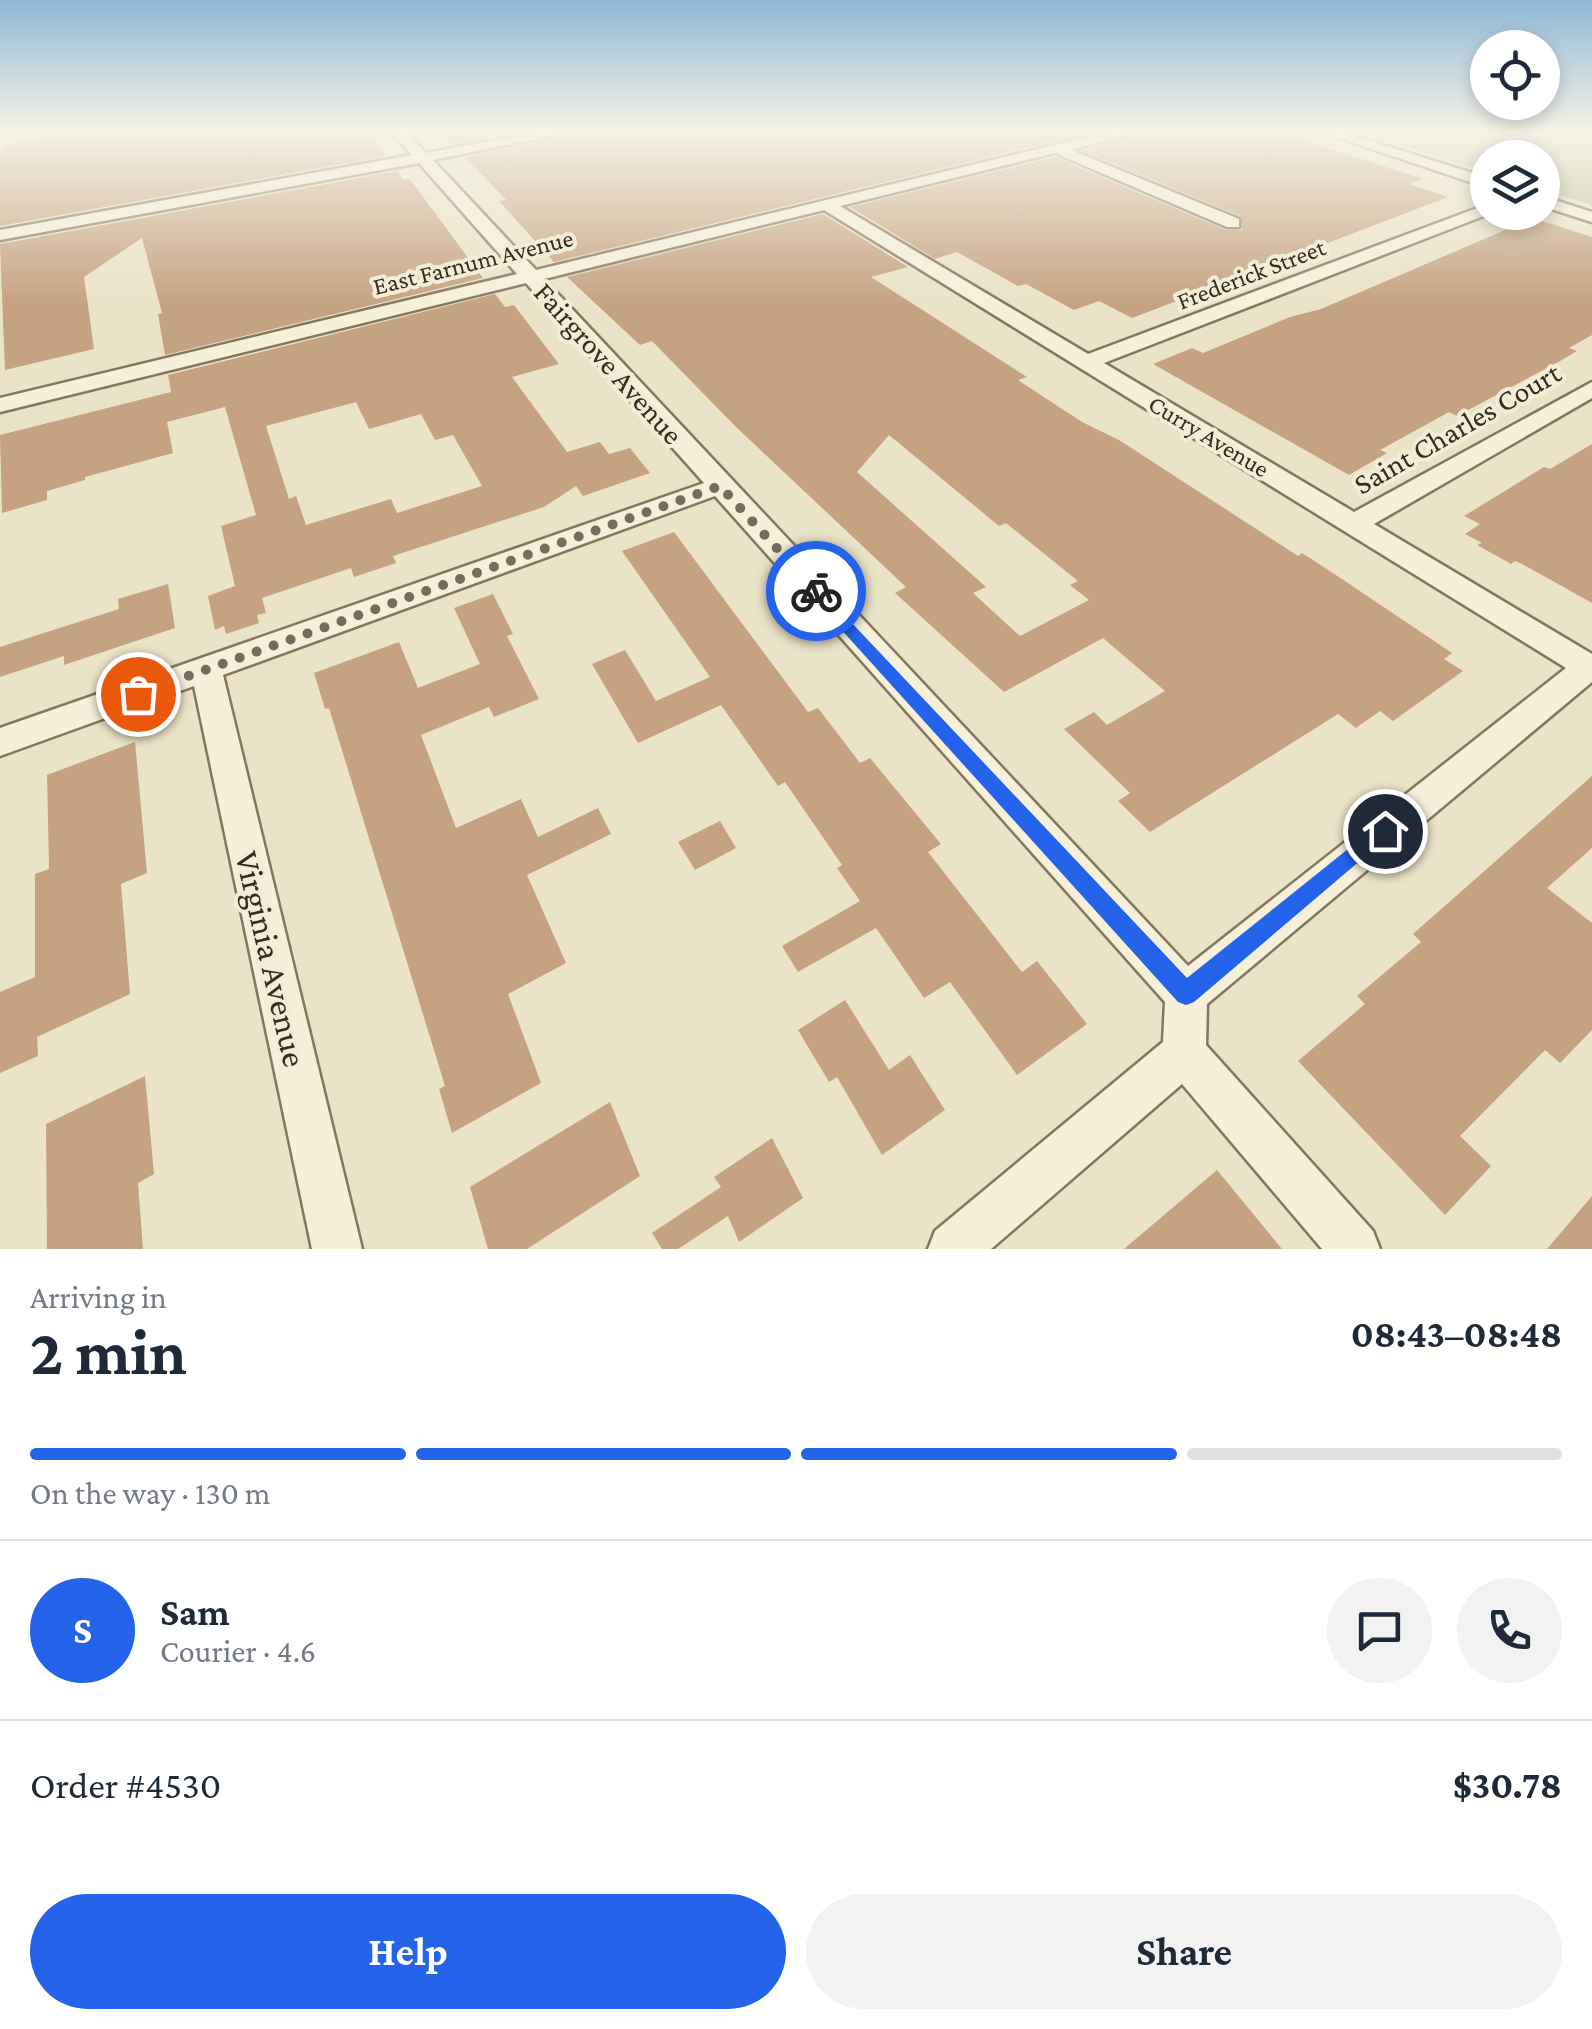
<!DOCTYPE html>
<meta charset="utf-8">
<style>
body{margin:0;font-family:"Crimson Pro",serif;background:#f2f2f3;color:#1f2937;height:100vh;display:flex;flex-direction:column;font-size:38px;white-space:nowrap}
*{box-sizing:border-box;margin:0}
p{font-size:32px;color:#747a83}
.icon{flex:none;width:55px;height:55px;fill:none;stroke:currentColor;stroke-width:2;stroke-linecap:round;stroke-linejoin:round}
.map{position:relative;height:1249px;overflow:hidden}
.drawer{display:flex;flex-direction:column;background:#fff;flex:1}
.drawer>*{flex:none}
.buttons{position:absolute;left:1470px;top:30px;display:grid;gap:20px}
.buttons a{display:grid;place-items:center;width:90px;height:90px;border-radius:50%;background:#fff;box-shadow:0 5px 15px #0003;font-size:50px}
.pin{position:absolute;display:grid;place-items:center;width:85px;height:85px;color:#fff;margin:-42px;border:5px solid #fff;border-radius:50%;box-shadow:0 2px 10px #0007}
.courier{position:absolute;display:grid;place-items:center;width:100px;height:100px;margin:-50px;border:8px solid #2563eb;border-radius:50%;background:#fff;color:#222;box-shadow:0 2px 12px #0007}
.summary em{font-style:normal;font-weight:700}
.summary div{display:flex;flex-direction:column-reverse}
.summary{display:flex;align-items:center;justify-content:space-between;height:170px;padding:0 30px}
h1{font-size:65px;font-weight:700;line-height:75px}
.bar{display:grid;grid-template-columns:repeat(4,1fr);gap:15px 10px;align-content:center;height:120px;padding:0 30px}
.bar i{height:12px;border-radius:8px;background:#e0e1e3}
.bar .selected{background:#2563eb}
.bar p{grid-column:span 4}
.line{display:flex;align-items:center;gap:25px;padding:0 30px;border-top:2px solid #e0e1e3}
.line div{flex:1}
.round{display:grid;place-items:center;flex:none;width:105px;height:105px;border-radius:52px;background:#f2f2f3}
.action{display:flex;gap:20px;margin-top:auto;padding:20px 30px}
.action a{flex:1;height:115px;border-radius:60px;background:#2563eb;color:#fff;font-size:40px;font-weight:700;line-height:115px;text-align:center}
.action a+a{background:#f2f2f3;color:#1f2937}
.map>svg:first-child{display:block}
.green{fill:#bfc79d}
.building{fill:#c5a382;fill-rule:evenodd}
.lines{fill:none;stroke-linecap:round;stroke-linejoin:round}
.street-casing{stroke:#85765f;stroke-width:5}
.street{fill:#f6f0db;fill-rule:evenodd}
.route{fill:#2563eb}
.done{stroke:#756d5b;stroke-width:10;stroke-dasharray:0 18}
.labels{text-anchor:middle;dominant-baseline:central;stroke-width:8;stroke-linejoin:round;paint-order:stroke}
.far-street-label{font-size:25px;fill:#362d21;stroke:#f2edd7}
.street-label{font-size:30px;fill:#362d21;stroke:#f2edd7}
.near-street-label{font-size:35px;fill:#362d21;stroke:#f2edd7}
</style>
<div class="map">
<svg width="1592" height="1249" viewBox="0 0 1592 1249">
<rect width="100%" height="100%" fill="#eae3c8"/>
<polygon class="green" points="1352,130 1592,130 1592,205 1543,190 1542,158 1488,158 1487,172"/>
<g class="building">
<polygon points="104,130 367,130 386,156 0,226 0,154 4,153 5,145"/>
<polygon points="439,130 531,130 453,144"/>
<polygon points="584,130 1101,130 554,262 499,201 506,200 465,157 581,134"/>
<polygon points="1145,130 1272,130 1423,179 1409,184 1448,197 1132,318 1099,301 1074,310 1026,284 1018,286 957,252 935,259 850,207 1055,157 1226,230 1242,230 1240,216 1082,151"/>
<polygon points="397,171 403,180 410,179 483,278 165,355 158,314 162,313 142,238 84,277 94,349 5,370 0,244"/>
<path d="M823 214 908 267 871 277 1027 377 1018 380 1082 422 1119 440 1298 556 1302 553 1342 579 1452 653 1444 659 1463 671 1393 721 1380 711 1356 728 1338 714 1150 832 1118 801 1130 793 1064 729 1094 712 1107 725 1165 691 1103 638 1004 692 895 593 906 587 735 426 652 341 640 345 567 277ZM889 435 999 526 1006 523 1078 581 1070 585 1089 600 1020 636 973 593 986 587 857 472Z"/>
<polygon points="1533,218 1592,237 1592,335 1569,348 1577,351 1560,361 1457,416 1449,412 1380,450 1387,453 1349,475 1153,364 1192,348 1203,353 1290,317 1321,309"/>
<path d="M495 294 505 307 514 305 559 364 512 377 567 452 600 442 609 454 630 448 650 473 583 496 576 486 544 507 393 556 396 563 354 577 351 568 262 598 266 613 257 615 259 623 226 634 224 626 215 630 208 596 235 586 221 526 256 515 225 407 167 422 173 453 85 477V480L47 491V500L2 513 0 435 171 392 168 375ZM356 402 369 429 421 414 435 440 453 435 482 486 397 513 391 499 306 525 296 496 289 499 266 426Z"/>
<polygon points="1592,444 1592,603 1522,564 1515,561 1511,564 1477,545 1482,543 1465,534 1480,524 1464,516 1544,467 1550,469"/>
<polygon points="674,532 808,712 818,708 860,763 870,758 941,844 928,852 1022,972 1037,961 1087,1024 1017,1075 950,982 924,998 876,928 798,972 782,946 860,901 837,868 842,865 785,782 778,786 721,705 638,743 592,664 625,650 656,701 710,677 622,551"/>
<polygon points="168,584 175,628 64,665 64,656 0,677 0,647 119,609 118,599"/>
<polygon points="493,594 513,634 507,636 539,699 494,717 489,707 421,735 456,828 521,799 538,837 598,808 611,834 527,875 566,963 508,994 541,1083 452,1133 439,1089 445,1086 329,708 325,709 314,673 399,642 418,688 480,664 454,608"/>
<polygon points="135,742 147,873 121,884 130,994 37,1037 38,1056 0,1073 0,992 35,977 35,874 49,869 47,775"/>
<polygon points="1592,776 1592,848 1547,888 1592,923 1592,1030 1560,1063 1545,1050 1460,1136 1491,1166 1445,1215 1298,1061 1365,1004 1357,996 1421,942 1413,934"/>
<polygon points="720,821 736,848 695,870 678,842"/>
<polygon points="845,1000 889,1070 910,1055 945,1110 882,1155 837,1077 829,1082 798,1030"/>
<polygon points="145,1076 154,1174 138,1183 143,1249 47,1249 46,1124"/>
<polygon points="610,1102 640,1176 527,1249 488,1249 470,1187"/>
<polygon points="772,1138 803,1198 739,1242 728,1216 678,1249 662,1249 652,1233 721,1187 714,1177"/>
<polygon points="1217,1170 1282,1249 1124,1249"/>
<polygon points="1592,1196 1592,1249 1547,1249"/>
</g>
<g class="lines">
<defs>
<g id="street">
<polygon points="0,130 19,130 0,136"/>
<path d="M390 130H405L426 153 551 130H580L433 160 536 270 1117 130H1141L1071 150 1239 219V227H1227L1055 153 840 206 1088 354 1488 204V212H1494L1104 363 1354 512 1592 382V398L1374 524 1592 654V682L1207 1004 1206 1045 1373 1231 1380 1249H1322L1182 1084 991 1249H928L935 1231 1163 1042 1165 1002 715 496 223 675 362 1249H312L194 686 0 756V728L704 483 526 283 0 412V398L517 274 419 163 0 240V230L412 155ZM824 210 1566 668 1188 966 544 279Z"/>
<polygon points="1315,130 1336,130 1488,178 1488,188"/>
<polygon points="1542,196 1592,212 1592,222 1542,206"/>
</g>
</defs>
<use href="#street" class="street-casing"/>
<use href="#street" class="street"/>
</g>
<linearGradient id="sky" x2="0" y2="1"><stop stop-color="#8fb8d6"/><stop offset="0.43" stop-color="#f6f2e6"/><stop offset="1" stop-color="#f6f2e6" stop-opacity="0"/></linearGradient>
<rect width="1592" height="305" fill="url(#sky)"/>
<polygon class="route" points="816,585 1187,978 1378,825 1385,822 1395,831 1194,1002 1186,1005 1178,1002 810,595 810,587"/>
<g class="lines">
<polyline class="done" points="138,694 720,486 816,591"/>
</g>
<g class="labels">
<g class="far-street-label">
<text transform="translate(473 262) rotate(-14)">East Farnum Avenue</text>
<text transform="translate(1251 274) rotate(-21)">Frederick Street</text>
<text transform="translate(1209 436) rotate(31)">Curry Avenue</text>
</g>
<g class="street-label">
<text transform="translate(609 363) rotate(48)">Fairgrove Avenue</text>
<text transform="translate(1457 428) rotate(-30)">Saint Charles Court</text>
</g>
<g class="near-street-label">
<text transform="translate(271 959) rotate(77)">Virginia Avenue</text>
</g>
</g>
</svg>
<div class="buttons">
<a><svg class="icon" aria-label="locate" viewBox="0 0 24 24"><circle cx="12" cy="12" r="6"/><path d="M12 2v4M12 18v4M2 12h4M18 12h4"/></svg></a>
<a><svg class="icon" aria-label="layers" viewBox="0 0 24 24"><path d="M12 4l9 5-9 5-9-5zM3 14l9 5 9-5"/></svg></a>
</div>
<div class="pin" style="left:138px;top:694px;background:#ea580c"><svg class="icon" aria-label="bag" viewBox="0 0 24 24"><path d="M5 8h14l-1 12H6zM9 8a3 3 0 0 1 6 0"/></svg></div>
<div class="pin" style="left:1385px;top:831px;background:#1f2937"><svg class="icon" aria-label="home" viewBox="0 0 24 24"><path d="M3 11l9-7 9 7M6 9v11h12V9"/></svg></div>
<div class="courier" style="left:816px;top:591px"><svg class="icon" aria-label="bike" viewBox="0 0 24 24"><circle cx="6" cy="16" r="4"/><circle cx="18" cy="16" r="4"/><path d="M6 16l4-8h5l3 8M10 8l3 8H6M13 5h3"/></svg></div>
</div>
<section class="drawer">
<div class="summary"><div><h1>2 min</h1><p>Arriving in</p></div><em>08:43–08:48</em></div>
<div class="bar"><i class="selected"></i><i class="selected"></i><i class="selected"></i><i></i><p>On the way · 130 m</p></div>
<div class="line" style="height:180px"><b class="round" style="background:#2563eb;color:#fff">S</b><div><b>Sam</b><p>Courier · 4.6</p></div><a class="round"><svg class="icon" aria-label="chat" viewBox="0 0 24 24"><path d="M4 5h16v11H9l-5 4z"/></svg></a><a class="round"><svg class="icon" aria-label="phone" viewBox="0 0 24 24"><path d="M5 4h4l2 5-3 2q2 4 5 5l2-3 5 2v4C11 20 4 13 5 4z"/></svg></a></div>
<div class="line" style="height:130px"><div>Order #4530</div><b>$30.78</b></div>
<div class="action"><a>Help</a><a>Share</a></div>
</section>
